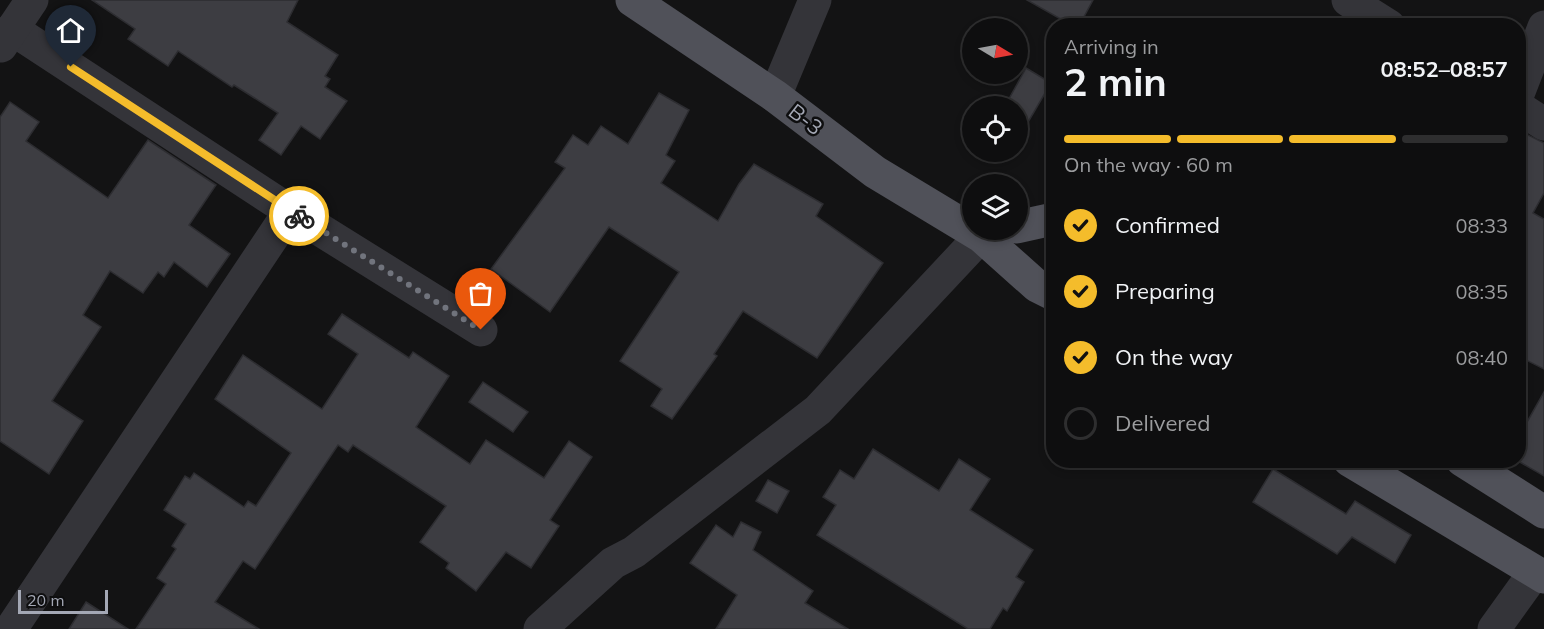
<!DOCTYPE html>
<meta charset="utf-8">
<style>
body{margin:0;font-family:Mulish,sans-serif;background:#171718;color:#f1f3f6;height:100vh;display:flex;flex-direction:column;font-size:22px;white-space:nowrap}
*{box-sizing:border-box;margin:0}
p{font-size:20px;color:#9b9c9e}
.icon{flex:none;width:33px;height:33px;fill:none;stroke:currentColor;stroke-width:2;stroke-linecap:round;stroke-linejoin:round}
.map{position:relative;flex:1;overflow:hidden}
.details{position:absolute;left:1046px;top:18px;width:480px;height:450px;display:flex;flex-direction:column;background:#0e0e0f;border-radius:24px;box-shadow:0 3px 9px #0003,0 0 0 2px #2e2e2f}
.details>*{flex:none}
.needle{width:39px;rotate:100deg}
.tools{position:absolute;left:962px;top:18px;display:grid;gap:12px}
.tools a{display:grid;place-items:center;width:66px;height:66px;border-radius:50%;background:#0e0e0f;box-shadow:0 3px 9px #0003,0 0 0 2px #2e2e2f;font-size:30px}
.scale{position:absolute;left:18px;bottom:15px;width:90px;box-sizing:border-box;padding-left:6px;border:3px solid #a4a8b5;border-top:0;font-size:16px;line-height:21px;white-space:nowrap;color:#a4a8b5;-webkit-text-stroke:4px #0e0e0f;paint-order:stroke}
.pin{position:absolute;display:grid;place-items:center;width:51px;height:51px;color:#fff;margin:-62px -26px;border-radius:50% 50% 50% 0;rotate:-45deg;box-shadow:0 0 6px #0007}
.pin .icon{rotate:45deg}
.courier{position:absolute;display:grid;place-items:center;width:60px;height:60px;margin:-30px;border:4px solid #f4bc2b;border-radius:50%;background:#fff;color:#222;box-shadow:0 2px 8px #0007}
.headline em{font-style:normal;font-weight:700}
.headline div{display:flex;flex-direction:column-reverse}
.headline{display:flex;align-items:center;justify-content:space-between;height:102px;padding:0 18px}
h1{font-size:39px;font-weight:700;line-height:45px}
.bar{display:grid;grid-template-columns:repeat(4,1fr);gap:9px 6px;align-content:center;height:72px;padding:0 18px}
.bar i{height:8px;border-radius:4px;background:#2e2e2f}
.bar .on{background:#f4bc2b}
.bar p{grid-column:span 4}
ol{padding:0 18px;list-style:none}
li{display:flex;align-items:center;gap:18px;height:66px}
li p{margin-inline-start:auto}
li .icon{padding:6px;border-radius:50%;background:#f4bc2b;color:#111;stroke-width:4}
li:last-child{color:#9b9c9e}
li i{width:33px;height:33px;border:3px solid #2e2e2f;border-radius:50%}
.map>svg:first-child{display:block}
.building{fill:#3d3d42;stroke:#2d2d31;stroke-width:1.5}
.lines{fill:none;stroke-linecap:round;stroke-linejoin:round}
.minor{stroke:#343439;stroke-width:33}
.major{stroke:#505159;stroke-width:33}
.done{stroke:#71747d;stroke-width:6;stroke-dasharray:0 10.8}
.route{stroke:#f4bc2b;stroke-width:8}
.labels{text-anchor:middle;dominant-baseline:central;stroke-width:5;stroke-linejoin:round;paint-order:stroke}
.street-label{font-size:21px;fill:#a4a8b5;stroke:#0e0e0f}
</style>
<div class="map">
<svg width="1544" height="629" viewBox="0 0 1544 629">
<rect width="100%" height="100%" fill="#131314"/>
<g class="building">
<polygon points="92,0 298,0 287,22 338,55 325,76 330,79 325,87 347,101 320,139 301,126 281,155 259,140 278,113 234,85 232,87 178,51 168,66 128,39 135,29"/>
<polygon points="1027,0 1093,0 1079,26 1073,26"/>
<polygon points="1026,68 1051,83 1017,141 1017,106 1005,106"/>
<polygon points="659,93 689,110 666,155 675,161 661,183 718,221 739,184 754,164 823,204 816,216 883,263 817,358 743,311 714,354 717,356 672,419 651,406 662,389 620,361 679,272 609,227 550,312 491,269 565,168 555,162 573,135 588,145 601,126 628,144"/>
<polygon points="10,102 39,122 26,141 108,198 148,140 216,185 189,225 230,254 207,287 174,262 164,277 158,272 143,293 110,271 83,315 101,327 52,401 83,421 49,474 0,441 0,117"/>
<polygon points="1520,131 1544,143 1544,193 1533,213 1544,219 1544,369 1518,356 1518,135"/>
<polygon points="342,314 409,358 413,352 449,376 416,427 470,464 486,440 544,478 569,441 592,457 550,520 559,526 531,568 506,552 476,591 446,568 449,563 420,542 446,506 353,445 348,452 338,445 255,569 243,561 215,602 259,629 136,629 166,584 157,578 176,549 172,546 186,524 164,510 185,476 190,479 194,473 244,507 248,501 256,506 291,453 215,399 243,355 322,409 358,354 328,334"/>
<polygon points="483,382 528,412 513,432 469,402"/>
<polygon points="1544,392 1544,476 1518,461 1518,438"/>
<polygon points="873,449 939,491 959,459 990,479 970,510 1033,550 1016,577 1024,582 1007,611 1003,608 990,629 968,629 817,535 836,505 823,497 840,470 854,479"/>
<polygon points="1273,469 1346,514 1355,501 1411,535 1395,563 1352,537 1337,554 1253,502"/>
<polygon points="768,480 789,491 777,513 756,501"/>
<polygon points="741,522 761,532 753,550 813,591 805,603 848,629 716,629 737,595 690,563 716,525 733,537"/>
<polygon points="86,602 128,629 69,629"/>
</g>
<g class="lines">
<g class="minor">
<polyline points="1348,0 1389,26"/>
<polyline points="12,29 290,211 481,330"/>
<polyline points="1,46 32,0"/>
<polyline points="1518,94 1544,27"/>
<polyline points="775,96 815,0"/>
<polyline points="1518,107 1544,124"/>
<polyline points="11,629 290,211"/>
<polyline points="540,629 613,563 634,552 818,410 981,236"/>
<polyline points="1494,629 1535,572"/>
</g>
<g class="major">
<polyline points="632,0 775,96 875,172 981,236 1037,286 1053,294"/>
<polyline points="1017,227 1053,219"/>
<polyline points="1349,460 1544,577"/>
<polyline points="1462,460 1544,512"/>
</g>
</g>
<g class="lines">
<polyline class="done" points="299,216 481,330"/>
<polyline class="route" points="71,67 299,216"/>
</g>
<g class="labels">
<g class="street-label">
<text transform="translate(806 119) rotate(38)">B-3</text>
</g>
</g>
</svg>
<div class="tools">
<a><svg class="needle" viewBox="-14 -14 28 28"><path d="M0-13l5 13h-10z" fill="#e53935"/><path d="M0 13l5-13h-10z" fill="#9b9c9e"/></svg></a>
<a><svg class="icon" aria-label="locate" viewBox="0 0 24 24"><circle cx="12" cy="12" r="6"/><path d="M12 2v4M12 18v4M2 12h4M18 12h4"/></svg></a>
<a><svg class="icon" aria-label="layers" viewBox="0 0 24 24"><path d="M12 4l9 5-9 5-9-5zM3 14l9 5 9-5"/></svg></a>
</div>
<div class="scale">20 m</div>
<div class="pin" style="left:481px;top:330px;background:#ea580c"><svg class="icon" aria-label="bag" viewBox="0 0 24 24"><path d="M5 8h14l-1 12H6zM9 8a3 3 0 0 1 6 0"/></svg></div>
<div class="pin" style="left:71px;top:67px;background:#1f2937"><svg class="icon" aria-label="home" viewBox="0 0 24 24"><path d="M3 11l9-7 9 7M6 9v11h12V9"/></svg></div>
<div class="courier" style="left:299px;top:216px"><svg class="icon" aria-label="bike" viewBox="0 0 24 24"><circle cx="6" cy="16" r="4"/><circle cx="18" cy="16" r="4"/><path d="M6 16l4-8h5l3 8M10 8l3 8H6M13 5h3"/></svg></div>
<section class="details">
<div class="headline"><div><h1>2 min</h1><p>Arriving in</p></div><em>08:52–08:57</em></div>
<div class="bar"><i class="on"></i><i class="on"></i><i class="on"></i><i></i><p>On the way · 60 m</p></div>
<ol>
<li><svg class="icon" aria-label="check" viewBox="0 0 24 24"><path d="M5 12l5 5 9-10"/></svg>Confirmed<p>08:33</p></li>
<li><svg class="icon" aria-label="check" viewBox="0 0 24 24"><path d="M5 12l5 5 9-10"/></svg>Preparing<p>08:35</p></li>
<li><svg class="icon" aria-label="check" viewBox="0 0 24 24"><path d="M5 12l5 5 9-10"/></svg>On the way<p>08:40</p></li>
<li><i></i>Delivered</li>
</ol>
</section>
</div>
